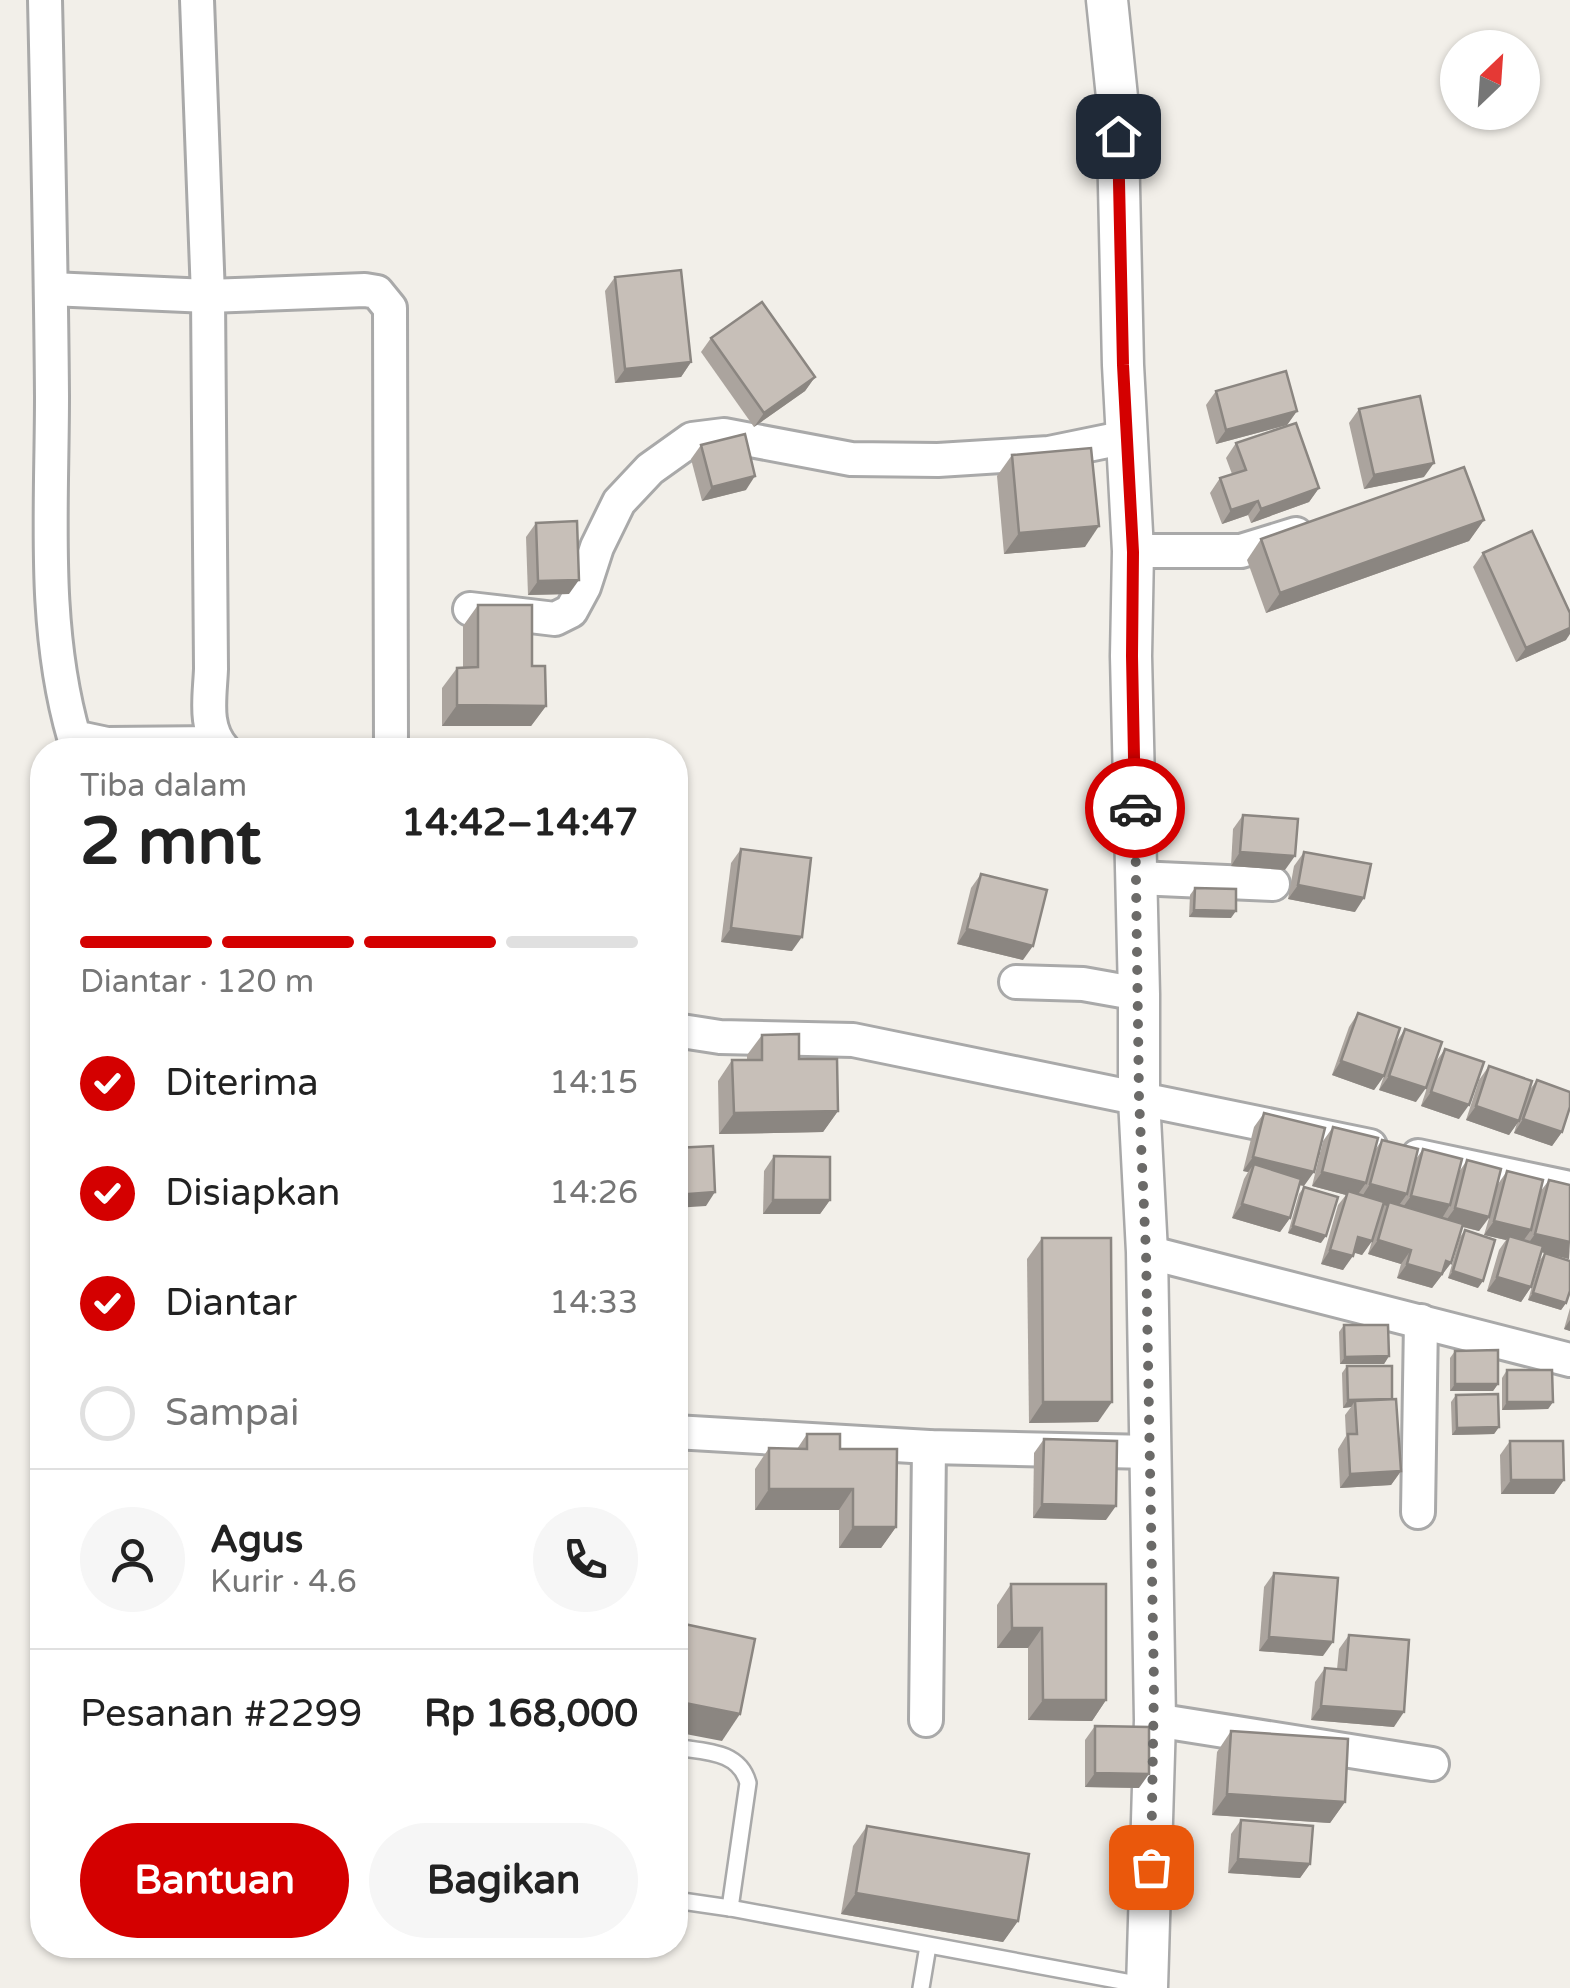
<!DOCTYPE html>
<html lang="id">
<meta charset="utf-8">
<style>
body{margin:0;font-family:"Varela Round",sans-serif;background:#f6f6f6;color:#222;height:100vh;display:flex;flex-direction:column;font-size:38px;white-space:nowrap}
*{box-sizing:border-box;margin:0}
p{font-size:32px;color:#767676}
.icon{flex:none;width:55px;height:55px;fill:none;stroke:currentColor;stroke-width:2;stroke-linecap:round;stroke-linejoin:round}
.map{position:relative;flex:1;overflow:hidden}
.drawer{position:absolute;left:30px;top:738px;width:658px;height:1220px;display:flex;flex-direction:column;background:#fff;border-radius:40px;box-shadow:0 2px 8px #0004}
.drawer>*{flex:none}
.needle{width:65px;rotate:25deg}
.fabs{position:absolute;left:1440px;top:30px;display:grid;gap:20px}
.fabs a{display:grid;place-items:center;width:100px;height:100px;border-radius:50%;background:#fff;box-shadow:0 2px 8px #0004;font-size:50px}
.pin{position:absolute;display:grid;place-items:center;width:85px;height:85px;color:#fff;margin:-42px;border-radius:20px;box-shadow:0 5px 15px #0006}
.courier{position:absolute;display:grid;place-items:center;width:100px;height:100px;margin:-50px;border:8px solid #d40000;border-radius:50%;background:#fff;color:#222;box-shadow:0 2px 12px #0007}
.overview em{font-style:normal;font-weight:700}
.overview div{display:flex;flex-direction:column-reverse}
.overview{display:flex;align-items:center;justify-content:space-between;height:170px;padding:0 50px}
h1{font-size:65px;font-weight:700;line-height:75px}
.bar{display:grid;grid-template-columns:repeat(4,1fr);gap:15px 10px;align-content:center;height:120px;padding:0 50px}
.bar i{height:12px;border-radius:8px;background:#e0e0e0}
.bar .current{background:#d40000}
.bar p{grid-column:span 4}
.line{display:flex;align-items:center;gap:25px;padding:0 50px;border-top:2px solid #e0e0e0}
.line div{flex:1}
.round{display:grid;place-items:center;flex:none;width:105px;height:105px;border-radius:52px;background:#f6f6f6}
ol{padding:0 50px;list-style:none}
li{display:flex;align-items:center;gap:30px;height:110px}
li p{margin-inline-start:auto}
li .icon{padding:10px;border-radius:50%;background:#d40000;color:#fff;stroke-width:4}
li:last-child{color:#767676}
li i{width:55px;height:55px;border:5px solid #e0e0e0;border-radius:50%}
.cta{display:flex;gap:20px;margin-top:auto;padding:20px 50px}
.cta a{flex:1;height:115px;border-radius:60px;background:#d40000;color:#fff;font-size:40px;font-weight:700;line-height:115px;text-align:center}
.cta a+a{background:#f6f6f6;color:#222}
.map>svg:first-child{display:block}
.lines{fill:none;stroke-linecap:round;stroke-linejoin:round}
.service-casing{stroke:#a9a9a9;stroke-width:20}
.minor-casing{stroke:#a9a9a9;stroke-width:38}
.tertiary-casing{stroke:#a9a9a9;stroke-width:45}
.service{stroke:#fff;stroke-width:15}
.minor{stroke:#fff;stroke-width:32}
.tertiary{stroke:#fff;stroke-width:40}
.wall{fill:#aba49e}
.shaded-wall{fill:#8b8681}
.building{fill:#c7bfb8;stroke:#8b8681;stroke-width:2.5}
.done{stroke:#6b6a68;stroke-width:10;stroke-dasharray:0 18}
.route{stroke:#d40000;stroke-width:12}
</style>
<div class="map">
<svg width="1570" height="1988" viewBox="0 0 1570 1988">
<rect width="100%" height="100%" fill="#f2efe9"/>
<g class="lines">
<defs>
<g id="service">
<path d="M675 1747C704 1752 739 1750 748 1783L730 1908"/>
<polyline points="675,1900 730,1908 1143,1985"/>
<polyline points="921,1988 928,1946"/>
</g>
<g id="minor">
<path d="M45 0C48 132 51 264 52 396 52 509 42 627 74 737L107 744 218 743"/>
<path d="M197 0 208 296 211 669C210 697 203 728 224 750"/>
<polyline points="51,289 208,296 365,290 377,292 390,308 391,750"/>
<polyline points="1133,551 1241,551 1296,534"/>
<polyline points="470,609 555,619 571,611 584,587 597,547 619,502 650,469 692,439 724,435 851,459 938,460 1049,453 1127,437"/>
<polyline points="1137,878 1273,884"/>
<polyline points="1016,982 1083,984 1139,994"/>
<polyline points="675,1030 720,1037 853,1040 1370,1146"/>
<polyline points="1418,1156 1570,1188"/>
<polyline points="1147,1252 1570,1360"/>
<polyline points="675,1432 929,1447 1150,1452"/>
<polyline points="1418,1512 1421,1321"/>
<polyline points="926,1720 929,1447"/>
<polyline points="1155,1720 1432,1764"/>
</g>
<polyline id="tertiary" points="1107,0 1117,97 1123,365 1133,551 1131,656 1139,994 1139,1099 1147,1252 1155,1720 1147,1988"/>
</defs>
<use href="#service" class="service-casing"/>
<use href="#minor" class="minor-casing"/>
<use href="#tertiary" class="tertiary-casing"/>
<use href="#service" class="service"/>
<use href="#minor" class="minor"/>
<use href="#tertiary" class="tertiary"/>
</g>
<g class="wall">
<polygon points="615,277 691,362 681,377 615,383 605,291"/>
<polygon points="711,338 815,377 805,391 754,427 701,352"/>
<polygon points="1216,391 1297,411 1287,425 1216,444 1206,405"/>
<polygon points="1359,409 1424,477 1364,489 1349,423"/>
<polygon points="1236,443 1319,488 1309,502 1251,523 1248,515 1222,524 1210,493 1220,478 1232,474 1226,458"/>
<polygon points="701,445 746,490 702,501 691,459"/>
<polygon points="1012,455 1085,547 1004,554 997,476"/>
<polygon points="1484,520 1469,541 1266,613 1247,560 1261,539"/>
<polygon points="536,523 569,594 528,595 526,537"/>
<polygon points="1483,553 1566,640 1516,662 1473,567"/>
<polygon points="478,605 546,706 531,726 442,726 442,688 457,668 463,667 463,626"/>
<polygon points="1243,815 1285,870 1231,866 1233,829"/>
<polygon points="741,849 792,951 721,942 731,863"/>
<polygon points="1304,852 1355,912 1288,899 1294,866"/>
<polygon points="981,874 1023,960 957,944 971,888"/>
<polygon points="1195,888 1231,918 1189,917 1190,895"/>
<polygon points="1358,1013 1384,1076 1374,1090 1332,1075 1349,1027"/>
<polygon points="1405,1029 1416,1102 1379,1090 1395,1044"/>
<polygon points="762,1035 799,1059 838,1111 823,1132 719,1134 718,1081 732,1060 747,1060 747,1055"/>
<polygon points="1445,1049 1459,1119 1421,1106 1435,1063"/>
<polygon points="1489,1066 1528,1092 1537,1080 1562,1132 1552,1146 1514,1133 1517,1123 1509,1135 1466,1120 1479,1080"/>
<polygon points="1264,1113 1304,1186 1299,1185 1290,1218 1280,1232 1232,1218 1244,1179 1248,1172 1243,1171 1254,1127"/>
<polygon points="1333,1127 1375,1150 1382,1140 1416,1159 1423,1149 1459,1172 1467,1160 1498,1184 1507,1171 1540,1192 1549,1180 1569,1259 1541,1252 1531,1287 1521,1302 1487,1291 1499,1250 1506,1240 1484,1235 1489,1218 1479,1231 1462,1227 1451,1263 1432,1288 1397,1278 1401,1264 1368,1254 1372,1241 1362,1255 1354,1252 1343,1270 1321,1264 1338,1205 1346,1195 1312,1186 1323,1141"/>
<polygon points="774,1156 830,1200 820,1214 763,1214 764,1171"/>
<polygon points="1304,1187 1321,1243 1288,1233 1299,1194"/>
<polygon points="1465,1230 1478,1288 1448,1278 1460,1237"/>
<polygon points="1042,1238 1098,1422 1029,1423 1027,1259"/>
<polygon points="1545,1253 1566,1303 1561,1310 1528,1300 1540,1260"/>
<polygon points="1570,1308 1570,1331 1564,1329"/>
<polygon points="1344,1325 1389,1356 1384,1364 1340,1364 1339,1332"/>
<polygon points="1455,1351 1498,1384 1493,1391 1450,1391 1450,1358"/>
<polygon points="1347,1366 1392,1399 1401,1471 1391,1485 1340,1488 1338,1449 1346,1436 1345,1415 1351,1407 1343,1408 1342,1373"/>
<polygon points="1507,1370 1553,1402 1548,1409 1502,1410 1502,1378"/>
<polygon points="1456,1395 1499,1427 1494,1434 1452,1435 1451,1402"/>
<polygon points="807,1434 840,1449 896,1527 881,1548 839,1548 839,1510 755,1510 755,1469 769,1448 797,1449"/>
<polygon points="1044,1439 1106,1520 1033,1518 1034,1453"/>
<polygon points="1510,1441 1564,1480 1554,1494 1501,1494 1500,1455"/>
<polygon points="1274,1573 1323,1656 1259,1651 1264,1587"/>
<polygon points="1011,1584 1106,1700 1092,1721 1028,1720 1028,1648 997,1648 997,1605"/>
<polygon points="1349,1635 1394,1727 1311,1720 1315,1682 1325,1668 1337,1669 1339,1649"/>
<polygon points="1095,1726 1139,1788 1085,1787 1085,1740"/>
<polygon points="1231,1731 1345,1802 1330,1823 1212,1815 1217,1752"/>
<polygon points="1241,1820 1310,1864 1300,1878 1228,1873 1231,1834"/>
<polygon points="867,1826 1018,1921 1003,1942 841,1914 853,1846"/>
</g>
<g class="shaded-wall">
<polygon points="691,362 681,377 615,383 625,369"/>
<polygon points="815,377 805,391 754,427 764,413"/>
<polygon points="1297,411 1287,425 1216,444 1226,430"/>
<polygon points="1434,463 1424,477 1364,489 1374,475"/>
<polygon points="755,476 746,490 702,501 712,487"/>
<polygon points="1319,488 1309,502 1251,523 1261,509"/>
<polygon points="1258,501 1248,515 1222,524 1231,510"/>
<polygon points="1484,520 1469,541 1266,613 1280,593"/>
<polygon points="1099,526 1085,547 1004,554 1019,533"/>
<polygon points="579,580 569,594 528,595 538,581"/>
<polygon points="1570,628 1570,634 1566,640 1516,662 1526,648"/>
<polygon points="457,705 546,706 531,726 442,726"/>
<polygon points="1240,852 1295,856 1285,870 1231,866"/>
<polygon points="1298,885 1364,898 1355,912 1288,899"/>
<polygon points="1194,910 1236,911 1231,918 1189,917"/>
<polygon points="731,928 802,937 792,951 721,942"/>
<polygon points="967,929 1033,946 1023,960 957,944"/>
<polygon points="1341,1061 1384,1076 1374,1090 1332,1075"/>
<polygon points="1389,1076 1426,1088 1416,1102 1379,1090"/>
<polygon points="1431,1092 1469,1105 1459,1119 1421,1106"/>
<polygon points="1476,1106 1519,1121 1509,1135 1466,1120"/>
<polygon points="838,1111 823,1132 719,1134 734,1113"/>
<polygon points="1523,1119 1562,1132 1552,1146 1514,1133"/>
<polygon points="1253,1157 1314,1172 1304,1186 1251,1173 1254,1164 1248,1172 1243,1171"/>
<polygon points="1322,1172 1366,1183 1356,1197 1348,1191 1346,1195 1312,1186"/>
<polygon points="1370,1184 1407,1194 1397,1208 1389,1202 1387,1206 1361,1198"/>
<polygon points="715,1192 706,1206 675,1208 675,1195"/>
<polygon points="1411,1196 1450,1205 1441,1220 1401,1210"/>
<polygon points="773,1200 830,1200 820,1214 763,1214"/>
<polygon points="1242,1204 1290,1218 1280,1232 1232,1218"/>
<polygon points="1455,1208 1489,1217 1479,1231 1445,1222"/>
<polygon points="1494,1221 1531,1230 1521,1244 1509,1236 1506,1240 1484,1235"/>
<polygon points="1293,1226 1326,1236 1321,1243 1288,1233"/>
<polygon points="1535,1234 1570,1242 1569,1259 1525,1248"/>
<polygon points="1358,1237 1372,1241 1362,1255 1348,1251"/>
<polygon points="1378,1240 1411,1250 1401,1264 1368,1254"/>
<polygon points="1330,1250 1353,1256 1343,1270 1321,1264"/>
<polygon points="1446,1261 1451,1263 1432,1288 1397,1278 1407,1264"/>
<polygon points="1453,1271 1483,1281 1478,1288 1448,1278"/>
<polygon points="1497,1277 1531,1287 1521,1302 1487,1291"/>
<polygon points="1533,1293 1566,1303 1561,1310 1528,1300"/>
<polygon points="1570,1320 1570,1331 1564,1329"/>
<polygon points="1389,1356 1384,1364 1340,1364 1345,1357"/>
<polygon points="1455,1384 1498,1384 1493,1391 1450,1391"/>
<polygon points="1348,1400 1392,1400 1355,1401 1351,1407 1343,1408"/>
<polygon points="1043,1402 1112,1402 1098,1422 1029,1423"/>
<polygon points="1507,1402 1553,1402 1548,1409 1502,1410"/>
<polygon points="1499,1427 1494,1434 1452,1435 1457,1428"/>
<polygon points="1401,1471 1391,1485 1340,1488 1350,1474"/>
<polygon points="1511,1480 1564,1480 1554,1494 1501,1494"/>
<polygon points="769,1489 853,1489 839,1510 755,1510"/>
<polygon points="1042,1504 1116,1506 1106,1520 1033,1518"/>
<polygon points="853,1527 896,1527 881,1548 839,1548"/>
<polygon points="1012,1628 1042,1628 1028,1648 997,1648"/>
<polygon points="1269,1637 1333,1642 1323,1656 1259,1651"/>
<polygon points="1043,1700 1106,1700 1092,1721 1028,1720"/>
<polygon points="675,1701 740,1714 722,1741 675,1732"/>
<polygon points="1321,1706 1404,1712 1394,1727 1311,1720"/>
<polygon points="1095,1773 1149,1774 1139,1788 1085,1787"/>
<polygon points="1227,1794 1345,1802 1330,1823 1212,1815"/>
<polygon points="1238,1859 1310,1864 1300,1878 1228,1873"/>
<polygon points="856,1893 1018,1921 1003,1942 841,1914"/>
</g>
<g class="building">
<polygon points="681,270 691,362 625,369 615,277"/>
<polygon points="762,302 815,377 764,413 711,338"/>
<polygon points="1286,371 1297,411 1226,430 1216,391"/>
<polygon points="1420,396 1434,463 1374,475 1359,409"/>
<polygon points="1296,423 1319,488 1261,509 1258,501 1231,510 1220,478 1246,470 1236,443"/>
<polygon points="745,434 755,476 712,487 701,445"/>
<polygon points="1091,448 1099,526 1019,533 1012,455"/>
<polygon points="1464,467 1484,520 1280,593 1261,539"/>
<polygon points="577,521 579,580 538,581 536,523"/>
<polygon points="1532,531 1570,613 1570,628 1526,648 1483,553"/>
<polygon points="478,605 532,605 532,666 545,666 546,706 457,705 457,668 478,667"/>
<polygon points="1243,815 1298,819 1295,856 1240,852"/>
<polygon points="741,849 811,858 802,937 731,928"/>
<polygon points="1304,852 1371,864 1364,898 1298,885"/>
<polygon points="981,874 1047,890 1033,946 967,929"/>
<polygon points="1195,888 1236,889 1236,911 1194,910"/>
<polygon points="1358,1013 1400,1028 1384,1076 1341,1061"/>
<polygon points="1405,1029 1442,1042 1426,1088 1389,1076"/>
<polygon points="799,1034 799,1059 837,1059 838,1111 734,1113 732,1060 762,1060 762,1035"/>
<polygon points="1445,1049 1484,1062 1469,1105 1431,1092"/>
<polygon points="1489,1066 1532,1081 1519,1121 1476,1106"/>
<polygon points="1537,1080 1570,1092 1570,1107 1562,1132 1523,1119"/>
<polygon points="1264,1113 1325,1128 1314,1172 1253,1157"/>
<polygon points="1333,1127 1378,1138 1366,1183 1322,1172"/>
<polygon points="1382,1140 1418,1149 1407,1194 1370,1184"/>
<polygon points="713,1146 715,1192 675,1195 675,1148"/>
<polygon points="1423,1149 1462,1159 1450,1205 1411,1196"/>
<polygon points="774,1156 830,1157 830,1200 773,1200"/>
<polygon points="1467,1160 1501,1169 1489,1217 1455,1208"/>
<polygon points="1254,1164 1301,1179 1290,1218 1242,1204"/>
<polygon points="1507,1171 1543,1180 1531,1230 1494,1221"/>
<polygon points="1549,1180 1570,1185 1570,1242 1535,1234"/>
<polygon points="1304,1187 1338,1197 1326,1236 1293,1226"/>
<polygon points="1348,1191 1384,1202 1372,1241 1358,1237 1353,1256 1330,1250"/>
<polygon points="1389,1202 1463,1224 1451,1263 1446,1261 1442,1274 1407,1264 1411,1250 1378,1240"/>
<polygon points="1465,1230 1495,1240 1483,1281 1453,1271"/>
<polygon points="1509,1236 1543,1246 1531,1287 1497,1277"/>
<polygon points="1042,1238 1111,1238 1112,1402 1043,1402"/>
<polygon points="1545,1253 1570,1261 1570,1291 1566,1303 1533,1293"/>
<polygon points="1344,1325 1388,1325 1389,1356 1345,1357"/>
<polygon points="1498,1350 1498,1384 1455,1384 1455,1351"/>
<polygon points="1347,1366 1392,1366 1392,1399 1348,1400"/>
<polygon points="1507,1370 1552,1370 1553,1402 1507,1402"/>
<polygon points="1498,1394 1499,1427 1457,1428 1456,1395"/>
<polygon points="1396,1399 1401,1471 1350,1474 1348,1434 1357,1434 1355,1401"/>
<polygon points="807,1434 840,1434 840,1449 897,1449 896,1527 853,1527 853,1489 769,1489 769,1448 807,1449"/>
<polygon points="1044,1439 1117,1441 1116,1506 1042,1504"/>
<polygon points="1510,1441 1563,1441 1564,1480 1511,1480"/>
<polygon points="1274,1573 1338,1578 1333,1642 1269,1637"/>
<polygon points="1011,1584 1106,1584 1106,1700 1043,1700 1042,1628 1012,1628"/>
<polygon points="675,1622 755,1639 740,1714 675,1701"/>
<polygon points="1349,1635 1409,1640 1404,1712 1321,1706 1325,1668 1346,1670"/>
<polygon points="1095,1726 1149,1727 1149,1774 1095,1773"/>
<polygon points="1231,1731 1348,1739 1345,1802 1227,1794"/>
<polygon points="1241,1820 1313,1826 1310,1864 1238,1859"/>
<polygon points="867,1826 1029,1854 1018,1921 856,1893"/>
</g>
<g class="lines">
<polyline class="done" points="1135,808 1139,1098 1146,1252 1154,1684 1151,1867"/>
<polyline class="route" points="1118,136 1123,365 1133,552 1132,656 1135,808"/>
</g>
</svg>
<div class="fabs">
<a><svg class="needle" viewBox="-14 -14 28 28"><path d="M0-13l5 13h-10z" fill="#e53935"/><path d="M0 13l5-13h-10z" fill="#767676"/></svg></a>
</div>
<div class="pin" style="left:1151px;top:1867px;background:#ea580c"><svg class="icon" aria-label="bag" viewBox="0 0 24 24"><path d="M5 8h14l-1 12H6zM9 8a3 3 0 0 1 6 0"/></svg></div>
<div class="pin" style="left:1118px;top:136px;background:#1f2937"><svg class="icon" aria-label="home" viewBox="0 0 24 24"><path d="M3 11l9-7 9 7M6 9v11h12V9"/></svg></div>
<div class="courier" style="left:1135px;top:808px"><svg class="icon" aria-label="car" viewBox="0 0 24 24"><path d="M5 17H2v-5l4-1 3-4h7l3 4 3 1v5h-3M9 17h6M6 11h13"/><circle cx="7" cy="17" r="2"/><circle cx="17" cy="17" r="2"/></svg></div>
<section class="drawer">
<div class="overview"><div><h1>2 mnt</h1><p>Tiba dalam</p></div><em>14:42–14:47</em></div>
<div class="bar"><i class="current"></i><i class="current"></i><i class="current"></i><i></i><p>Diantar · 120 m</p></div>
<ol>
<li><svg class="icon" aria-label="check" viewBox="0 0 24 24"><path d="M5 12l5 5 9-10"/></svg>Diterima<p>14:15</p></li>
<li><svg class="icon" aria-label="check" viewBox="0 0 24 24"><path d="M5 12l5 5 9-10"/></svg>Disiapkan<p>14:26</p></li>
<li><svg class="icon" aria-label="check" viewBox="0 0 24 24"><path d="M5 12l5 5 9-10"/></svg>Diantar<p>14:33</p></li>
<li><i></i>Sampai</li>
</ol>
<div class="line" style="height:180px"><a class="round"><svg class="icon" aria-label="person" viewBox="0 0 24 24"><circle cx="12" cy="8" r="4"/><path d="M4 21q1-7 8-7t8 7"/></svg></a><div><b>Agus</b><p>Kurir · 4.6</p></div><a class="round"><svg class="icon" aria-label="phone" viewBox="0 0 24 24"><path d="M5 4h4l2 5-3 2q2 4 5 5l2-3 5 2v4C11 20 4 13 5 4z"/></svg></a></div>
<div class="line" style="height:130px"><div>Pesanan #2299</div><b>Rp 168,000</b></div>
<div class="cta"><a>Bantuan</a><a>Bagikan</a></div>
</section>
</div>
